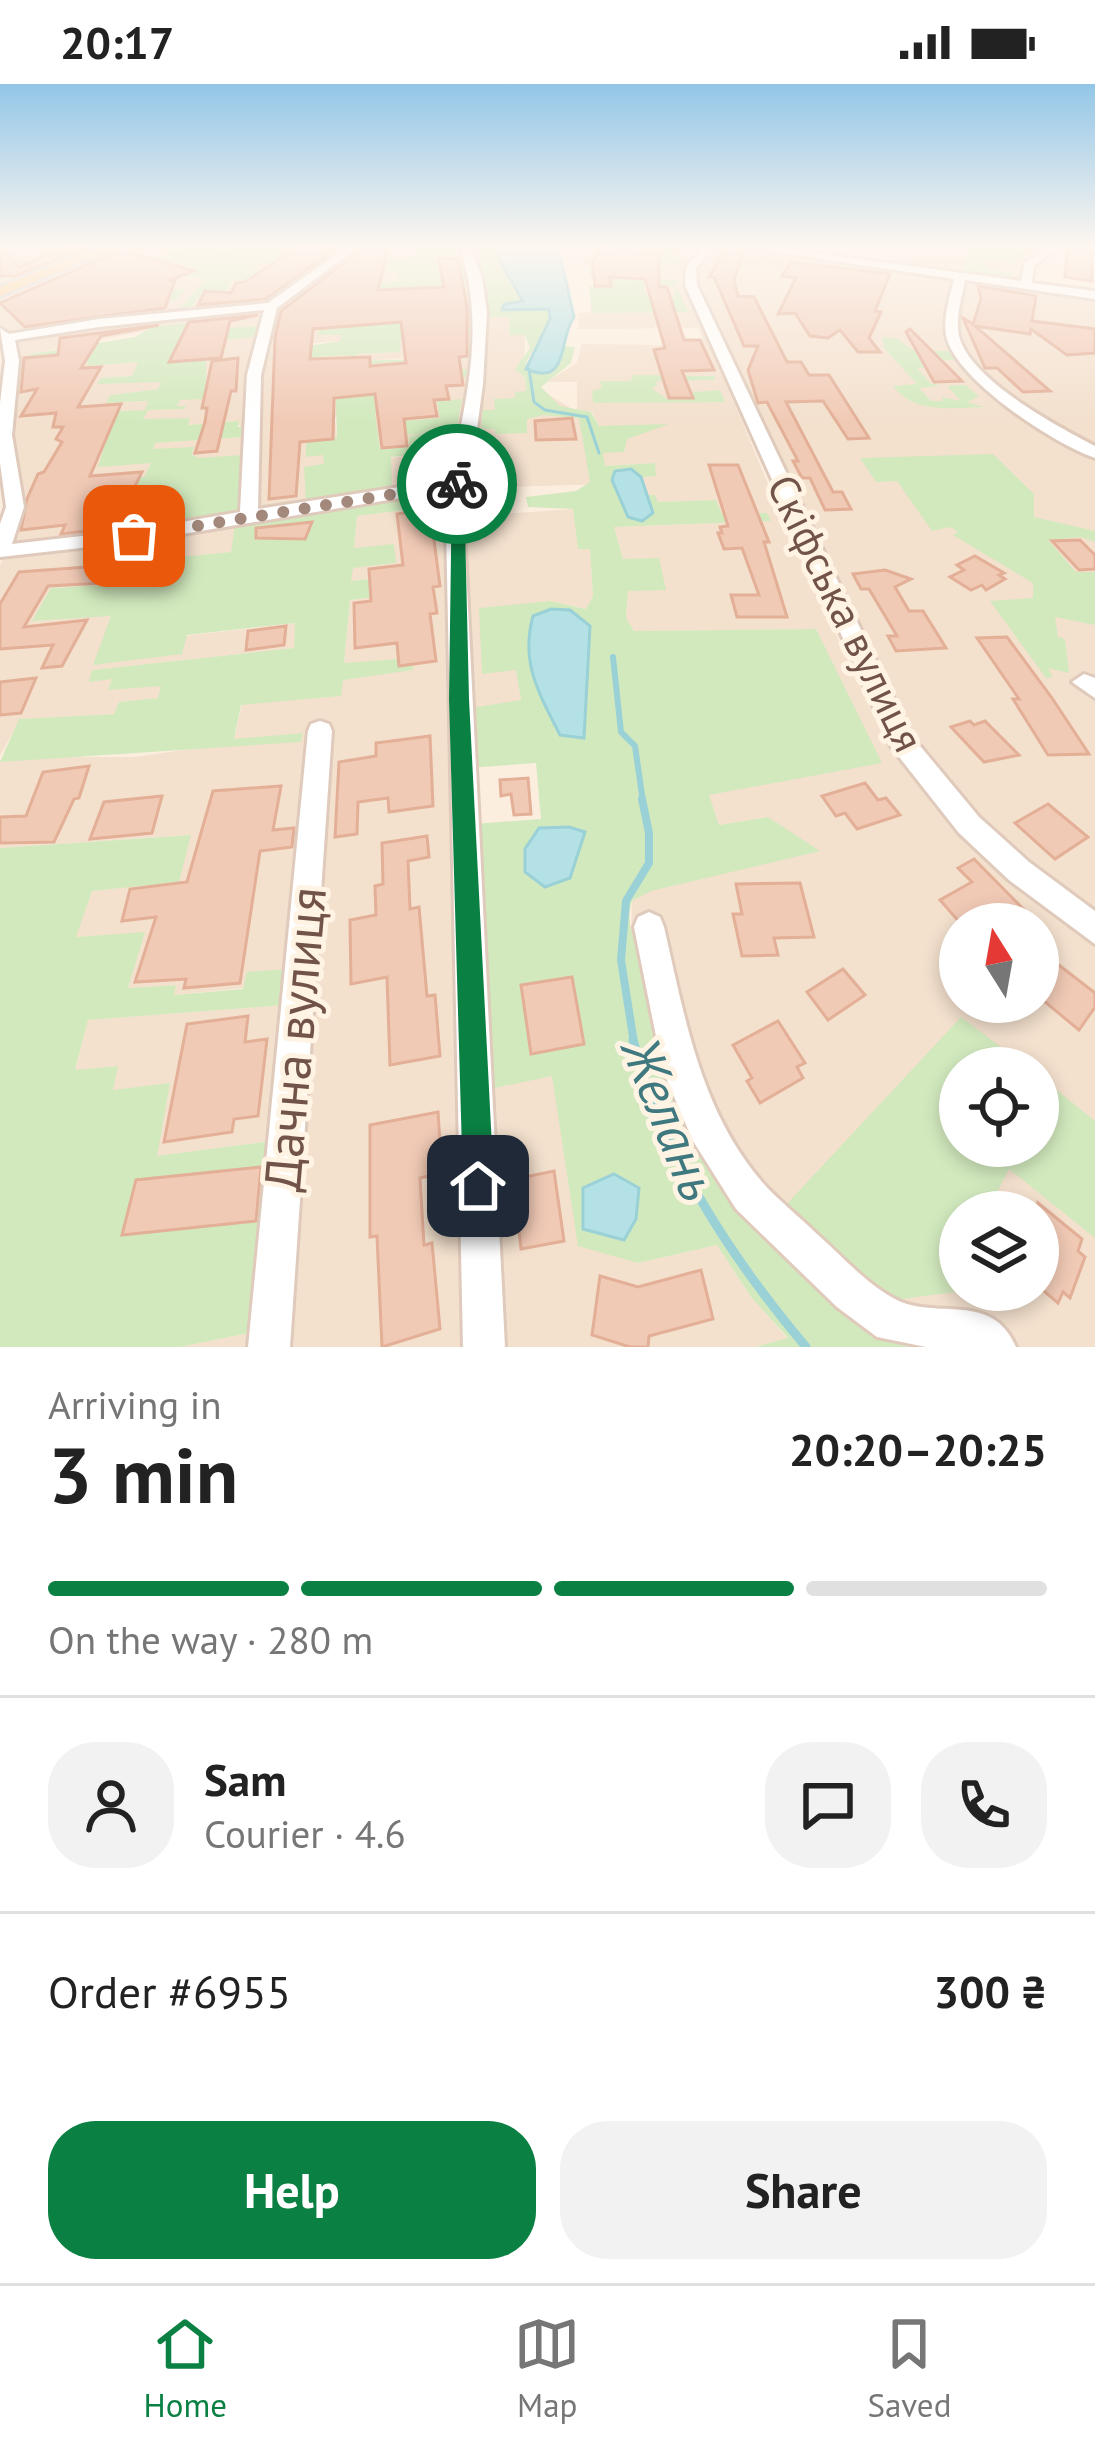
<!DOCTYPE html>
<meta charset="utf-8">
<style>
body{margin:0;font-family:"PT Sans",sans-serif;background:#f2f2f2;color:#222;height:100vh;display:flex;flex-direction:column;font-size:45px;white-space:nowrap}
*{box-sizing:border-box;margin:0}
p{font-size:39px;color:#767676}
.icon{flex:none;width:66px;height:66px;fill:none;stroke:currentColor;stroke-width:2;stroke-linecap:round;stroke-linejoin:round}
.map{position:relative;height:1263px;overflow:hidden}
.drawer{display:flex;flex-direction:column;background:#fff;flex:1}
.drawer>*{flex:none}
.needle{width:78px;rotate:349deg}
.buttons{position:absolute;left:939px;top:819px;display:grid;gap:24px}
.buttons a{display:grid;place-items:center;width:120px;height:120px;border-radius:50%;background:#fff;box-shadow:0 6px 18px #0003;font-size:60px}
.pin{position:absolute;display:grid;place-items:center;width:102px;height:102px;color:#fff;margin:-51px;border-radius:24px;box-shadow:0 6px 18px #0006}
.courier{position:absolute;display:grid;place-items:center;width:120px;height:120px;margin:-60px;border:9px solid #0b8043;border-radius:50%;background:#fff;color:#222;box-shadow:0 3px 15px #0007}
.summary em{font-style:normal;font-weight:700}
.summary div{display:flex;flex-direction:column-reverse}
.summary{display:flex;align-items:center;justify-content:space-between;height:204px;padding:0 48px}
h1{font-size:78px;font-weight:700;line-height:90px}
.bar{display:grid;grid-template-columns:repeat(4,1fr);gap:18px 12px;align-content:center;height:144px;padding:0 48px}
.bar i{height:15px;border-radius:9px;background:#e0e0e0}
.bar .active{background:#0b8043}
.bar p{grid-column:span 4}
.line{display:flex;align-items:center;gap:30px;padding:0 48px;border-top:3px solid #e0e0e0}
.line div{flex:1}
.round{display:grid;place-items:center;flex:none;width:126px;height:126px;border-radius:48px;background:#f2f2f2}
.action{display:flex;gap:24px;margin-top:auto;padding:24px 48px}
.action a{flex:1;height:138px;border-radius:48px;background:#0b8043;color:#fff;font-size:48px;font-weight:700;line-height:138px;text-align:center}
.action a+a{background:#f2f2f2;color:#222}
.status{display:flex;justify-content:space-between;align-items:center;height:84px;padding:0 60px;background:#fff;direction:ltr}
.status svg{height:33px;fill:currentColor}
.dock{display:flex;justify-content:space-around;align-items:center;height:168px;border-top:3px solid #e0e0e0;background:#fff;font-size:33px;color:#767676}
.dock a{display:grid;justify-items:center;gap:6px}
.dock .active{color:#0b8043}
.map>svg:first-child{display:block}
.residential{fill:#f3e0cd;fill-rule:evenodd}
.green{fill:#d2e9be}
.water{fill:#b4e1e5;stroke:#9ad1d6;stroke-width:3}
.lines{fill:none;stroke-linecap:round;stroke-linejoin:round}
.stream-far3{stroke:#9ad1d6;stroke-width:3}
.stream-far2{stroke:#9ad1d6;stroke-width:6}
.stream-far1{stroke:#9ad1d6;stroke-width:8}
.stream{stroke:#9ad1d6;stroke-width:9}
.building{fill:#f1cab6;stroke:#e3af97;stroke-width:3;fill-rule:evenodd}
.minor-casing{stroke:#dfcabb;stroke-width:6}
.major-casing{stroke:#dad2cf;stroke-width:6}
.minor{fill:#fff;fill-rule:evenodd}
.major{fill:#fbcf96;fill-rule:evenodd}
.route{fill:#0b8043}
.done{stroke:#a2897c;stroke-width:12;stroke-dasharray:0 21.6}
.labels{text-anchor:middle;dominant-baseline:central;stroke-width:10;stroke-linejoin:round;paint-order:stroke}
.street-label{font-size:42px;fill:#715347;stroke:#fff3e4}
.near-street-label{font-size:51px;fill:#715347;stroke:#fff3e4}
.near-water-label{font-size:54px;font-style:italic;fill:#3f787f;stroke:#fff3e4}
</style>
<div class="status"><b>20:17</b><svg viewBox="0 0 49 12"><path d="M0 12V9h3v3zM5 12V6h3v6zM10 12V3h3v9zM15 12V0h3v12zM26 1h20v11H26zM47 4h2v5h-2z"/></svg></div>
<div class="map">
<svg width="1095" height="1263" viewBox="0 0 1095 1263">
<rect width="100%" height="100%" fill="#fceede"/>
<g class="residential">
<polygon points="0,162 104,162 0,204"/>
<polygon points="119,162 188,162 171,163 127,182 98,186 109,190 67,203 78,208 38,227 44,232 98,215 150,213 145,221 175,216 184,206 156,206 119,195 172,177 200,186 186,193 208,194 178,226 190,226 198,213 223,209 234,196 264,197 273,187 247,185 259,178 293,181 298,177 273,174 286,173 289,170 284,169 293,164 353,162 271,219 23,249 8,248 0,240 0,211"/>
<path d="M356 162 419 165 409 174 366 175 372 189 400 188 397 198H356L319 217 341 234 340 244 320 246 342 250 341 257 313 259 288 275 349 271V281L377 288 356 281 429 272 356 278 355 270 400 268V253L474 249 380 248 361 241 374 206 471 187 440 188 436 174 466 171 462 162 473 183 480 233 454 390 473 1263H180L263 1246 278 1056 156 1073 112 1006 117 982 75 987 88 936 285 921 244 904 173 911 175 901 128 904 144 849 75 853 92 807 179 797 190 751 0 764V678L46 673H135L302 649 234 656 242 620 340 612 342 596 395 576 344 579 350 516 407 509 406 491 351 497 352 484 395 479 354 464 357 432 443 421 419 407 232 468 116 480 107 501 51 504 33 537 112 531 100 562 296 539 294 564 93 586 90 597 112 594 109 605 162 601 158 615 119 618 115 630 20 635 0 672V481L8 466 13 255 262 224 268 226 258 277 274 222ZM185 239 184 247 253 253 224 256 200 272 206 297 179 316 177 322 184 325 147 326 143 336 188 334 186 341 238 337 244 353 155 359 153 366 194 365 192 371 198 375 129 449 94 452 98 443 132 439 136 430 81 423 156 417 164 402 144 393 152 378 99 381 108 352 92 328 145 326 150 317 108 319 111 311 159 305 161 298 101 294 132 292 139 278 88 282 89 275 25 271ZM358 313 400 327 374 329 380 366 410 363 420 349 406 350 440 334 462 316 453 367 324 381V371L337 355 335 334Z"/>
<path d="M567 162H707L685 182V201L786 443 886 658 954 746 1006 795 1095 863V1263H918L873 1251 752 1145 715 1097 668 1001 631 854 632 817 768 733 719 741 708 711 844 610 816 545 634 547 626 535 628 506 666 505 623 475 614 443 770 437 722 430 716 416 657 418 655 411H647L641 393 655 391 654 379 604 382 606 400 473 404 471 432 573 425 590 464 593 512 587 525 550 517 517 586 521 617 465 625 459 432 487 233H510L525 250 524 295 599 342 592 328H577V298H546L577 279 582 260 663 261 703 255 698 244 578 245 579 229 591 228 589 202H595L594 196 583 177 565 176ZM960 840H1038V918H960ZM960 984H1038V1062H960ZM960 1128H1038V1206H960Z"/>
<polygon points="714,162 1095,213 1095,840 1022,784 906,655 693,201 695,183"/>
<polygon points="895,162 1050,162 1025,180 1022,194 1011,197 892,181"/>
<polygon points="552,991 638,1179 717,1161 751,1213 788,1255 755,1263 495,1263 485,1006"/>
</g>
<g class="green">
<path d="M187 162 229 166 239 162H303L286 168 291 170 276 173 299 177C284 187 266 174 249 184L275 187 264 198 234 196 223 209 198 213 190 226 177 227 206 195 183 192 198 186 172 177 122 195 156 206 186 205 176 216 142 221 148 213 98 215 44 233 37 227 76 208 64 203 106 190 96 187 128 182Z"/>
<path d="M410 162H462L467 172 437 174 439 187H471L473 201 375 206 362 240 434 237 435 245 476 243 474 249 401 253 400 268 356 270V277L431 275 357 281 428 289 467 285 466 293 434 296 349 280V271L287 275 289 265 340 257 342 251H318L319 246 340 244V234L318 217 289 213C304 204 375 198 396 198L399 188 372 189 366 175 408 174 418 169V165H404Z"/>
<path d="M468 162H497L499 176 524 217 504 220 549 224 550 234 526 279 528 288 561 278 563 262 575 263 571 279 541 303 560 322 591 328 599 342 669 340 627 355 624 368 603 369 605 382 655 379 656 392 641 393 631 385 612 396 628 433 653 430 647 411H655L658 418 716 416 722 430 767 429 771 437 614 443 623 475 659 474 666 506 628 507 626 534 634 547 816 545 882 679 709 711 719 741 768 733 820 767 651 807 632 817C626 837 631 854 644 868 667 1017 685 1078 795 1185 818 1207 845 1236 873 1251 886 1257 904 1259 918 1263H755L788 1254 751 1213 717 1161 638 1179 578 1162 552 992 485 1006 473 740 541 735 536 679 469 684 465 625 521 616 516 586 482 590 479 524 550 517 586 525 593 512 590 465H578L573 425 528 423 526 413 576 407 590 398 579 334 543 331 527 335V349L495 350V345H481L483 326H495L494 315 515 314V308L526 307 525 294 515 285 530 264 525 251H509L510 233H487L479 183Z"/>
<polygon points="621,162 660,162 687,169 670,172 684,175 681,180 621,185 619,194 677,196 676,202 644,202 647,213 676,213 674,205 678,205 688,228 592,229 589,202 615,201 610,195 593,195 587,184 645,166"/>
<polygon points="962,162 1035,164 1016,179 986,176 986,185 1015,189 1011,194 960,187 969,163"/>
<polygon points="187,239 185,247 258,242 253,253 225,256 200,271 198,277 206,277 206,297 229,314 180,316 177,322 186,322 184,325 148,326 143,335 190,334 188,341 239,337 238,343 246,342 244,353 155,359 153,365 194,363 192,371 199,374 242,371 241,431 93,452 98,443 132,439 135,430 76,434 81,423 155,417 163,403 116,407 122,394 144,393 151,379 98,383 107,353 86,354 92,328 145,326 148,317 106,319 110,312 104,312 158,305 161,298 97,300 101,294 132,292 138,278 87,282 88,275 25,271 135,253 152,243"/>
<path d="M882 253 896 254 913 266 949 267 958 276H943L948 283 917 284 930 299 940 302 919 304 931 317H943L942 313 961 317 947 302 965 301 979 312 967 318 984 323C951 324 914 330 893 302L917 300 885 265Z"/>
<polygon points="634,291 714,292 716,296 656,297 657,302 651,304 667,315 694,314 693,308 720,306 725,318 593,319 592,307 602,304 600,297 630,297"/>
<polygon points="425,304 401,327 375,330 380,365 409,363 409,353 420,350 406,351 404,337 440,334 437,317 462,315 453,367 391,373 392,401 306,418 304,383 324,380 323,371 306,373 306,358 337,354 336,314"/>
<polygon points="993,370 1034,410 1034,433 1095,447 1095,458 1081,453 1048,456 1076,488 1095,488 1095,541 1055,533 1058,553 1065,555 1069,589 1048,584 1053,593 1046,594 990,517 1033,514 1033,499 953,451 958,448 950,443 932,447 897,397 876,398 860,374"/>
<polygon points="419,407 444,408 444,421 357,432 354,464 394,460 396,479 353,484 351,497 406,491 408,509 350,516 344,579 412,574 413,586 343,596 341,612 241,621 234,655 303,649 301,658 0,678 19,635 114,630 119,618 158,614 161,602 108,606 112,595 89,598 92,586 294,564 295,539 187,551 182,570 93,581 111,532 32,537 51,504 107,501 116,480 130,478 135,465 153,463 149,476 231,468 235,441"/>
<polygon points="191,751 179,798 92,807 76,853 145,848 128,904 176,901 174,911 243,905 247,888 289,885 286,921 88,936 75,986 118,982 113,1006 170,999 157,1072 279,1056 263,1246 180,1263 0,1263 0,764"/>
<polygon points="961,933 1029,984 960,984 960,1062 1038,1062 1038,991 1095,1037 1095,1154 1009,1085 987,1128 960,1128 960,1181 955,1190 960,1206 970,1206 886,1217 784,1123"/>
</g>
<g class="water">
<path d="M497 162H558L574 233C558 254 570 304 526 285L550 235 549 225 502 226 504 220 523 217 499 176Z"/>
<polygon points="631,385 641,393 653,429 642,437 628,433 612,396 615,387"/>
<path d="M551 525 570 526 590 542 584 654 560 651C539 609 520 579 533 532Z"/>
<polygon points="569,743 585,748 570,794 545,803 525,788 525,765 539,744"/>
<polygon points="614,1090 639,1104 636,1135 624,1156 583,1145 583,1104"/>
</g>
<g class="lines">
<polyline class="stream-far3" points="529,285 534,318 545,326 587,333 599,369"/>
<polyline class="stream-far2" points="613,573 621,648 635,662 643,718"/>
<polyline class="stream-far1" points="634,959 621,876 626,817 649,779 649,749 642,715"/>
<path class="stream" d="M633 956C665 1073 729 1171 806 1263"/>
</g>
<g class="building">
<polygon points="0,162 19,183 71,162 84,164 16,192 0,192"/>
<polygon points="298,162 334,162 328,166 334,166 266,215 198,221 205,207 231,209 236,199 245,198"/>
<polygon points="601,164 659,169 659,203 667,203 684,256 700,256 714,286 682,287 693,314 669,314 654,266 665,264 645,195 610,193 611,202 595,202 592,178"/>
<polygon points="1067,164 1091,167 1092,197 1065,193"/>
<polygon points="121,166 194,187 170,196 175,197 165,224 25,243 0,219"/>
<path d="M361 166H388L378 206 444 203 438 174 458 175 467 223V272L459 273 463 301 446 302 449 315 434 316 437 332 404 335 407 362 382 364 375 310 334 314 333 355 300 358 296 412 269 415 275 254 281 227ZM401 238 406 279 370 282V273L310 275 313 245Z"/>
<polygon points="725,166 743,169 734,196 738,212 754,213 787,278 801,278 809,291 829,291 869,354 848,355 823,317 786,318 833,408 842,408 851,425 825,426 810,394 802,394 793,377 798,377 767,318 758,319 748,286 758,262 744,262 714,193 709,193"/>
<polygon points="791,178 890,190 875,227 881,228 869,254 880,268 858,268 840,246 828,254 810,252 795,229 778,230 796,194 782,192"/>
<polygon points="978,202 1036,212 1032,237 1095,245 1095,269 1067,271 1031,245 1030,250 975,242 1050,307 1023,308 997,284 985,284 963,234 973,240 981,215"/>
<polygon points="258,231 230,237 221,274 169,278 189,238"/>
<polygon points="159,241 101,252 81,284 101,283 78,323 121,320 90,392 142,388 131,410 141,409 128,442 61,450 65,441 21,446 27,415 38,390 44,388 62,358 56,355 63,343 53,343 56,329 21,332 37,305 21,308 24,274 58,271 60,254"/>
<polygon points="910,245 962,297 934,298 906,248"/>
<polygon points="238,274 236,307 231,307 217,367 195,369 205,338 207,324 202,324 212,277"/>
<polygon points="572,334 576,355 536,356 535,337"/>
<polygon points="709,381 738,381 769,458 764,458 787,533 737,533 731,511 759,511 742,464 724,465 718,449 722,449 720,443 728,442"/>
<polygon points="430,425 440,502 433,503 437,529 430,530 436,577 399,582 397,559 355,564 354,519 371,517 369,485 403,481 397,430"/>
<polygon points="312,438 305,455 256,454 256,444"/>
<polygon points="1080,456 1095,471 1095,485 1079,486 1052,457"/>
<polygon points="115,465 103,499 48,502 24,543 87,536 62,582 42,584 53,561 0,565 0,520 19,488 87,483 97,467"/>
<polygon points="975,472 1004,489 999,491 1005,495 986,506 982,501 971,506 950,493 964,486 957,481"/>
<polygon points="885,486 911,495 895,503 909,527 923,527 946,564 896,567 888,552 897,552 869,505 861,505 853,490"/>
<polygon points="286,542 284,561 246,566 248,547"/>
<polygon points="1007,553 1052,614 1089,670 1048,671 1013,615 1019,615 977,554"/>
<polygon points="36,594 21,629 0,631 0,598"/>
<polygon points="970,637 974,641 985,637 1019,671 984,678 951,643"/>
<polygon points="430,652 433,722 389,728 388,714 358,718 357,750 335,753 339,678 376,672 376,659"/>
<polygon points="89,682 79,714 74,715 54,758 0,759 0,733 26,732 43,688"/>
<polygon points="528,694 531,730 514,731 511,710 501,712 500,696"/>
<polygon points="865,699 878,716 886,714 900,731 857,745 845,729 836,732 822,712"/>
<polygon points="281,702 273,746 294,744 292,763 260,767 240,899 184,904 186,895 135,898 156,833 122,837 130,805 187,798 213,707"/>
<polygon points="162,712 152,749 90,755 104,718"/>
<polygon points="1048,720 1088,753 1055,775 1015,739"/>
<polygon points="427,752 429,773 408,777 410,825 419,823 427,912 435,911 440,972 390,981 387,893 351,900 350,836 376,831 375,802 383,800 382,759"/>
<polygon points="974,775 1038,840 961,840 940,816 972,798 958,784"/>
<polygon points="800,799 814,853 774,854 778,871 742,872 733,830 742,830 736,800"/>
<polygon points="1051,875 1095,909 1095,923 1079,946 1038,912 1038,891"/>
<polygon points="843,885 865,911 828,936 807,908"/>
<polygon points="572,893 584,960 531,970 521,901"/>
<polygon points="248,932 245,958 267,955 258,1032 234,1035 232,1048 164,1058 187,940"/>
<polygon points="778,937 805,979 797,983 803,994 760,1019 747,997 752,994 733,961"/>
<polygon points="438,1028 442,1089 420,1094 424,1161 432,1159 440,1245 382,1263 377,1152 370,1153 370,1041"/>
<polygon points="261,1083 256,1137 122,1151 136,1096"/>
<polygon points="554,1087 564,1157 521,1165 518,1137 503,1140 501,1098"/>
<polygon points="1038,1119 1082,1155 1078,1167 1085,1173 1070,1214 1063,1208 1058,1219 1038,1202"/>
<polygon points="701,1186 713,1235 649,1252 648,1263 630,1263 592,1251 600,1192 638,1203"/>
</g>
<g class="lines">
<defs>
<g id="minor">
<path d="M348 162H359L277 224 261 291 258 425 451 395C466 309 486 248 460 162H470L482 194 487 228 483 300 464 443 505 1263H463L446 443 449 406 134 458 0 473V440L6 423 0 379V319L5 277 0 244 9 250 99 235 268 219ZM264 226 247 291 240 428 134 446 12 460 24 423 12 351 19 277 15 256 99 243Z"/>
<polygon points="706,162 716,162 696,184 697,201 911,651 979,733 1029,778 1095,827 1095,860 1009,796 959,749 892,664 685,201 686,183"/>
<path d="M737 162H762L1021 197 1025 179 1049 162H1060L1034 182 1032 199 1095 207V215L965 196C962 214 955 234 959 252 970 296 1057 342 1095 362V374C1054 360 954 295 946 251 943 233 950 212 954 195Z"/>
<polygon points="1084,590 1095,594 1095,614 1072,598"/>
<polygon points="320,637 329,640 332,647 290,1263 248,1263 308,647 311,640"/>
<path d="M649 828 660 833 664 843C685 934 700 1026 763 1099 779 1117 800 1133 817 1150 842 1172 865 1199 895 1215 936 1237 992 1206 1016 1263H926L877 1253 837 1223 736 1125 693 1057 663 987 634 843 638 833Z"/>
</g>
<polygon id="major" points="102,162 119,162 0,212 0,203"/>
</defs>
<use href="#minor" class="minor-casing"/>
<use href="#major" class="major-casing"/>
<use href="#minor" class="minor"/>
<use href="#major" class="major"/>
</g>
<linearGradient id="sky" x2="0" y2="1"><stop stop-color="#93c6e7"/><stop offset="0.48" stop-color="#fef7f0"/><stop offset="1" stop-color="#fef7f0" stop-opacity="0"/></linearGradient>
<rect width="1095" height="338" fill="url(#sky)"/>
<polygon class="route" points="452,397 464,400 469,615 494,1102 489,1112 478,1117 468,1112 463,1102 449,615"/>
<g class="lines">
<polyline class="done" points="134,452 457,400"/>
</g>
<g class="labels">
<g class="street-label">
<text transform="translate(846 529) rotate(64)">Скіфська вулиця</text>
</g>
<g class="near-street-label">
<text transform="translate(294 955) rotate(-85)">Дачна вулиця</text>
</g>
<g class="near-water-label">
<text transform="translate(671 1035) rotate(68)">Желань</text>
</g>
</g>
</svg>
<div class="buttons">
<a><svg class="needle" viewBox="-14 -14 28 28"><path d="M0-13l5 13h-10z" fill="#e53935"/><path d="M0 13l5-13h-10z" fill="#767676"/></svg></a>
<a><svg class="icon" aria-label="locate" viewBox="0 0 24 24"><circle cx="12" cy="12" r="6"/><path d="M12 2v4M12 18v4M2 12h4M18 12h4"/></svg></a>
<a><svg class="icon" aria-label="layers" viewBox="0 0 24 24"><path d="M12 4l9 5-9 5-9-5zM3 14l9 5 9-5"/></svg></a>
</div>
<div class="pin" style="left:134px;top:452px;background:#ea580c"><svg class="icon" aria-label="bag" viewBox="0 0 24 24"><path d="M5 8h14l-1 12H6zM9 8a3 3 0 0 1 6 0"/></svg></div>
<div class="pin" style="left:478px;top:1102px;background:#1f2937"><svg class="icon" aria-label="home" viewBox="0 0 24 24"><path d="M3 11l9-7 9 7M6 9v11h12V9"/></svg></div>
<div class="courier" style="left:457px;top:400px"><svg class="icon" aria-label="bike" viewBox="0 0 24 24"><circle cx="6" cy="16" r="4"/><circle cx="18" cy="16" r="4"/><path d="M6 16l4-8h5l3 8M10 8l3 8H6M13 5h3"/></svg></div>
</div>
<section class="drawer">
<div class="summary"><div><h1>3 min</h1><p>Arriving in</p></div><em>20:20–20:25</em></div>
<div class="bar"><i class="active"></i><i class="active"></i><i class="active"></i><i></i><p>On the way · 280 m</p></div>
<div class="line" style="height:216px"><a class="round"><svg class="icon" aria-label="person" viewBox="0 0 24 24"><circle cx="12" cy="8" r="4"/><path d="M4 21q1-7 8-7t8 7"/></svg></a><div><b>Sam</b><p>Courier · 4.6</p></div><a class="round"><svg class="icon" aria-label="chat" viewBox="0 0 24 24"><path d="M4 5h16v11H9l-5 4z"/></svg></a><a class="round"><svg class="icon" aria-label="phone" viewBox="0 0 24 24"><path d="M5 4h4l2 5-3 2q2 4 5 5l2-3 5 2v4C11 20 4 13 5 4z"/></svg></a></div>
<div class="line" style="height:156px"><div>Order #6955</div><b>300 ₴</b></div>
<div class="action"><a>Help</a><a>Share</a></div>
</section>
<nav class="dock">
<a class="active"><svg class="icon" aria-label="home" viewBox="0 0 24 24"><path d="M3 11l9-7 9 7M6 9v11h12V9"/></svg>Home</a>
<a><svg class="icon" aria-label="map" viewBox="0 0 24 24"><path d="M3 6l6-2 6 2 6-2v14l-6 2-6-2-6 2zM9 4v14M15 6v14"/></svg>Map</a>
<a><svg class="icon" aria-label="saved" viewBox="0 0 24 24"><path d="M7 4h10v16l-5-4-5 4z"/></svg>Saved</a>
</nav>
